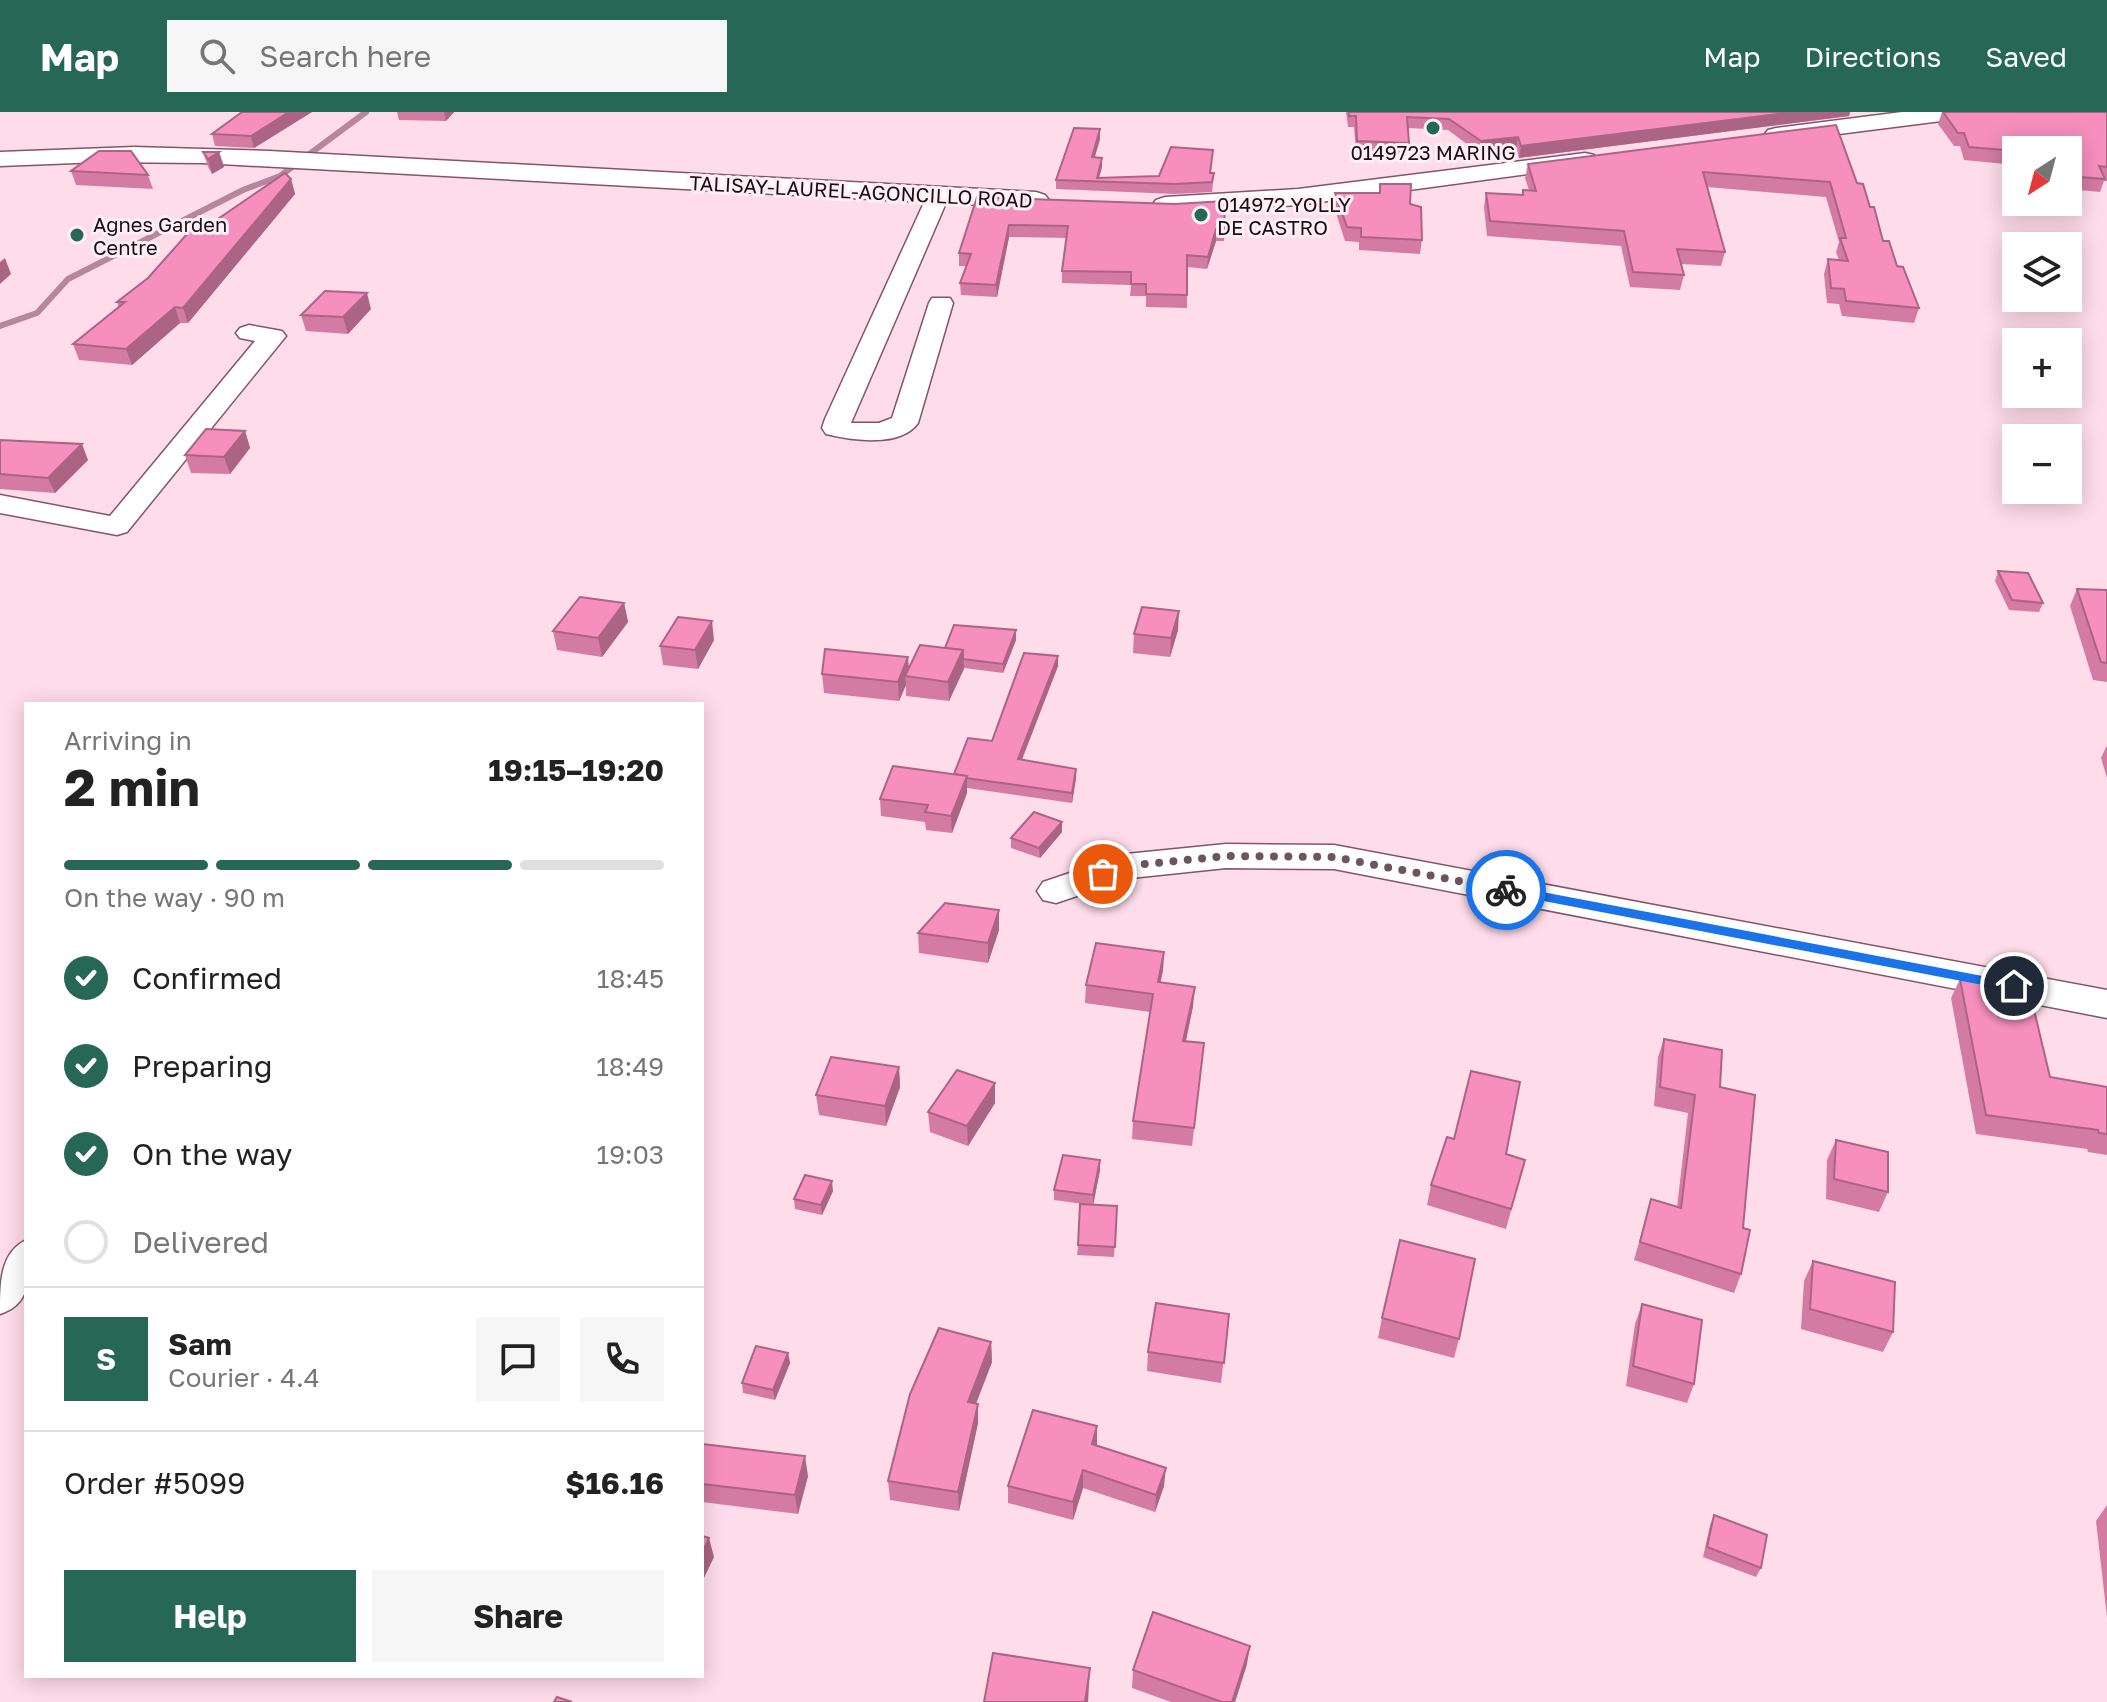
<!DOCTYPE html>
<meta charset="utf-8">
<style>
body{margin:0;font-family:"Golos Text",sans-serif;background:#f6f6f6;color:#222;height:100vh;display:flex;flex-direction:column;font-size:30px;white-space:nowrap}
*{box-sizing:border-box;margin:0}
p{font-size:26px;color:#767676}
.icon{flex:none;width:44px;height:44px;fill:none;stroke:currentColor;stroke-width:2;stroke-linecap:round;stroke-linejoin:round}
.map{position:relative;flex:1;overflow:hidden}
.panel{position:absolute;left:24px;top:590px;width:680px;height:976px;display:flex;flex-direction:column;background:#fff;border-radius:0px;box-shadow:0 4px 20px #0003}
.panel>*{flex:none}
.needle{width:52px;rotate:216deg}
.fabs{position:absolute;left:2002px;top:24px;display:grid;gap:16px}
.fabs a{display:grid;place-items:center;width:80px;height:80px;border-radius:0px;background:#fff;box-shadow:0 4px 20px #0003;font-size:40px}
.pin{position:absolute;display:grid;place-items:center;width:68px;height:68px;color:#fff;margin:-34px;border:4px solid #fff;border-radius:50%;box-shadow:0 2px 8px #0007}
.courier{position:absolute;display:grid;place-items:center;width:80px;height:80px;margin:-40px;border:6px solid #1a73e8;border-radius:50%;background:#fff;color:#222;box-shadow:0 2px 10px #0007}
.summary em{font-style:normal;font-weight:700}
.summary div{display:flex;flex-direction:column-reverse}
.summary{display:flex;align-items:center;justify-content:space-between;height:136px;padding:0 40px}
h1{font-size:52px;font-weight:700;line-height:60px}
.bar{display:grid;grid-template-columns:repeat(4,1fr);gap:12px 8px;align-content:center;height:96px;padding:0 40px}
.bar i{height:10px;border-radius:6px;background:#e0e0e0}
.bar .current{background:#266755}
.bar p{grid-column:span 4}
.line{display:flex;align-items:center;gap:20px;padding:0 40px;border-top:2px solid #e0e0e0}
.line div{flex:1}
.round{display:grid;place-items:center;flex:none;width:84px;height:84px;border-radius:0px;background:#f6f6f6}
ol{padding:0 40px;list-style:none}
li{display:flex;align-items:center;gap:24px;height:88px}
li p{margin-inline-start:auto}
li .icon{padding:8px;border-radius:50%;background:#266755;color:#fff;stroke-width:4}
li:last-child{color:#767676}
li i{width:44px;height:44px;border:4px solid #e0e0e0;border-radius:50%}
.action{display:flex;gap:16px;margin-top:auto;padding:16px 40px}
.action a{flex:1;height:92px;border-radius:0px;background:#266755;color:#fff;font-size:32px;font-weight:700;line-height:92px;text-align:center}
.action a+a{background:#f6f6f6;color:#222}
header{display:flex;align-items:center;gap:48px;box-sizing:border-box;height:112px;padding:0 40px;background:#266755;color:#fff}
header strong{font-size:38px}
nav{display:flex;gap:44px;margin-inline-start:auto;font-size:28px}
.search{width:560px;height:72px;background:#f6f6f6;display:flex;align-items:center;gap:20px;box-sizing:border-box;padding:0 28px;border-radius:0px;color:#767676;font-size:30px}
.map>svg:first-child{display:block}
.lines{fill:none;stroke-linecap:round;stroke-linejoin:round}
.stream{stroke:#b8869b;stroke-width:6}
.street-casing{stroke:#845469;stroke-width:3}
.secondary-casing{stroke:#845469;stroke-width:3}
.street{fill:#fff;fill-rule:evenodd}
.secondary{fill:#fff;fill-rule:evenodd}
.wall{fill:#d47ba3}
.shaded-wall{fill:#ac6485}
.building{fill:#f68fbe;stroke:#ac6485;stroke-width:2}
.route{fill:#1a73e8}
.done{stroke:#6c555f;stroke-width:8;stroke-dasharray:0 14.4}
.poi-dot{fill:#266755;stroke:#fcf0f5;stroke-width:3}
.labels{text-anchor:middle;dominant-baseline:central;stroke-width:6;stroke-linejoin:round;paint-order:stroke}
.far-poi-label{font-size:20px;fill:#1e0c14;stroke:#fcf0f5;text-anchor:start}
.far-street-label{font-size:20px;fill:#1e0c14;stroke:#fcf0f5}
</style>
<header>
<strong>Map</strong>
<div class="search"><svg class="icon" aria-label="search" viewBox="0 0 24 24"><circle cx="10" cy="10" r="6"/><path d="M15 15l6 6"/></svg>Search here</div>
<nav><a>Map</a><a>Directions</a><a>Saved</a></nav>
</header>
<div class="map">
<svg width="2107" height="1590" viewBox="0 0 2107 1590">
<rect width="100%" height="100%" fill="#fedce9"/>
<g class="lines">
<polyline class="stream" points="0,214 37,201 68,167 243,78 280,64 366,0"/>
<defs>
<g id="street">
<path d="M938 77 949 84 851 311H879L892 306 929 191 932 186H950L953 191 918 311C900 336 851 328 826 322L822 316 825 307 927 84Z"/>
<polygon points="249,213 282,219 286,224 127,420 117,423 0,401 0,383 110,404 255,229 240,226 236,221 240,216"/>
<polygon points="1226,732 1334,733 2107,878 2107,906 1334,757 1226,756 1131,766 1056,791 1043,788 1037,779 1043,770 1126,742"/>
<path d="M26 1128C26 1161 36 1190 0 1202 0 1170 0 1141 26 1128Z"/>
</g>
<g id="secondary">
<polygon points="1902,0 1969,0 1965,5 1957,7 1776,30 1768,28 1764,23 1768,18 1776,16"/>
<polygon points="134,35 269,39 1036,80 1045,83 1049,88 1045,93 1036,96 202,51 101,50 0,54 0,40"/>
<polygon points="1585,41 1594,43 1597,48 1594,53 1298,93 1165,101 1156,98 1152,93 1156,88 1165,85 1298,77"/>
</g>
</defs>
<use href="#street" class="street-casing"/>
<use href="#secondary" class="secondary-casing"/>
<use href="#street" class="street"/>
<use href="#secondary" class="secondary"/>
</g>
<g class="wall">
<polygon points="242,0 312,0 254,36 215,34 212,22"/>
<polygon points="397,0 454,0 446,9 399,8"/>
<polygon points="1346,0 1850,0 1849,4 1519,46 1516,36 1479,41 1448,18 1408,16 1409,31 1407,43 1356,40 1354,15 1348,15"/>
<polygon points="1942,0 2107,0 2107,69 2104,69 2100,80 2068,77 2068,38 2016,38 2016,53 1964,48 1960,34 1954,34 1938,12"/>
<polygon points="1836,13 1857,71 1870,95 1883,129 1919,196 1914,211 1842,204 1839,192 1827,191 1824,162 1828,147 1839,148 1836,140 1839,130 1826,85 1707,75 1725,140 1721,154 1681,152 1684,163 1680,178 1630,175 1621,134 1487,124 1484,95 1486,81 1522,82 1523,78 1529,78 1525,66 1528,52"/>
<polygon points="1100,17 1100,27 1094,46 1102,55 1099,66 1159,64 1213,38 1211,61 1214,61 1212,80 1175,82 1056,77 1056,68"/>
<polygon points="203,40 219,40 224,55 212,62 208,55"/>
<polygon points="71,59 148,63 153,77 76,73"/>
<polygon points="291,67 295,82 188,211 180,211 132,253 79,248 73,232 119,196 117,190 148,166 209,113"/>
<polygon points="1335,81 1379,81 1410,92 1422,128 1420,142 1359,138 1359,130 1345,129 1334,95"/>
<polygon points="977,85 1225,118 1224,129 1216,129 1207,157 1187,155 1187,196 1146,195 1146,184 1130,184 1131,173 1062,171 1062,159 1067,126 1009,125 997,185 961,183 960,171 967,154 959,154 959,141"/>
<polygon points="371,197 348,222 306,219 301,203"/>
<polygon points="245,319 250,336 230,362 191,361 185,343"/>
<polygon points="0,328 88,348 55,381 0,377"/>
<polygon points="1998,459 2043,491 2039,500 2009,498 1995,469"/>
<polygon points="2077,477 2107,478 2107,570 2093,568 2070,494"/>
<polygon points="624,491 628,510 602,545 557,538 553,519"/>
<polygon points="1016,518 1016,528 1003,561 964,556 949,589 906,584 906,573 899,589 824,581 822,562 908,545 909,557 945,536"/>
<polygon points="1178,518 1170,545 1133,541 1134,522"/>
<polygon points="714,528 698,557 663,553 660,534"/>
<polygon points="1058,544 1058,554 1022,648 1076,666 1072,691 967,676 967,681 952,721 926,718 925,710 881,704 880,687 954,662 992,629"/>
<polygon points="2107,633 2107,666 2101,646"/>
<polygon points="1062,710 1062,720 1040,746 1011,736 1011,726"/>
<polygon points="999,818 988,851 919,841 918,821"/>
<polygon points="1164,840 1163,858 1160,870 1193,894 1186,929 1202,950 1192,1034 1132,1027 1133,1009 1150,900 1085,891 1086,873"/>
<polygon points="1960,867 2050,965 2107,975 2107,1043 2088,1040 2087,1037 1976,1022 1951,886"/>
<polygon points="1664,927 1720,975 1743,1116 1741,1162 1734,1181 1634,1148 1651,1087 1677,1095 1688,1001 1654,994 1658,945"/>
<polygon points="899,955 900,975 886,1014 819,1003 816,983"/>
<polygon points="995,991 968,1034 930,1020 928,1000"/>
<polygon points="1454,1027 1525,1048 1506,1117 1427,1093 1431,1073"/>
<polygon points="1836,1028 1888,1080 1879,1100 1826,1087 1827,1048"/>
<polygon points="1100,1058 1093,1093 1117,1094 1114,1145 1077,1143 1083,1092 1054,1088 1054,1078"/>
<polygon points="833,1079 822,1103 795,1097 794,1087"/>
<polygon points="1813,1149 1893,1220 1883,1240 1801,1217 1804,1169"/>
<polygon points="1642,1192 1694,1272 1687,1291 1626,1274 1635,1212"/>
<polygon points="1229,1202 1221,1271 1147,1259 1148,1240"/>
<polygon points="1382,1206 1459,1227 1454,1246 1378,1226"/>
<polygon points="991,1230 992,1250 976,1291 978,1292 978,1311 959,1399 890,1388 888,1369"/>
<polygon points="788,1241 790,1251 775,1288 743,1281 742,1271"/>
<polygon points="1097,1314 1096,1333 1164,1374 1155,1400 1083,1376 1073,1408 1008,1391 1008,1374"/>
<polygon points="702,1332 808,1364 798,1402 702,1390"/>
<polygon points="2107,1393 2107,1505 2096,1409"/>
<polygon points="1714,1403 1761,1456 1756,1465 1703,1445 1710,1413"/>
<polygon points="1247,1552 1235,1590 1171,1590 1132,1576 1133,1558"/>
</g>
<g class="shaded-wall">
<polygon points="289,0 312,0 254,36 251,24"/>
<polygon points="444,0 454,0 446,9"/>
<polygon points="1794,0 1850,0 1849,4 1519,46 1521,34"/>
<polygon points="1100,17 1100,27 1092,55 1092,45"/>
<polygon points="1518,25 1516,36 1479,41 1481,29"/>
<polygon points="219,40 224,55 212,62 208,47"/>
<polygon points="1102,46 1102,55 1098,69 1097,66"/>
<polygon points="291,67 295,82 188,211 183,196"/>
<polygon points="1009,113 1009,125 997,185 996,173"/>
<polygon points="1216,117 1216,129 1207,157 1208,145"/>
<polygon points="5,146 11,162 0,172 0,150"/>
<polygon points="367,181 371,197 348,222 343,205"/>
<polygon points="175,195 180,211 132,253 126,237"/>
<polygon points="245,319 250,336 230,362 224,345"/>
<polygon points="82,332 88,348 55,381 48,366"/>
<polygon points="624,491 628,510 602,545 598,526"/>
<polygon points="1179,499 1178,518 1170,545 1171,526"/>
<polygon points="712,509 714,528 698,557 695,538"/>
<polygon points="1016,518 1016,528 1003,561 1003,552"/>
<polygon points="963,538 964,557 949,589 948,570"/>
<polygon points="1058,544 1058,554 1018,657 1018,647"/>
<polygon points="908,545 909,565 905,564 906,573 899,589 898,570"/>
<polygon points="1076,657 1076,666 1072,691 1072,681"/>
<polygon points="967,664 967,681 952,721 951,704"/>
<polygon points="1062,710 1062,720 1040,746 1039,736"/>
<polygon points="999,798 999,818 988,851 988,831"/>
<polygon points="1164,840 1163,858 1157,888 1158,870"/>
<polygon points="1195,875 1193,894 1182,947 1183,929"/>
<polygon points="899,955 900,975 886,1014 885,994"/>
<polygon points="995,971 995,991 968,1034 967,1014"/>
<polygon points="1100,1048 1100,1058 1093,1094 1093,1083"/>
<polygon points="832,1069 833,1079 822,1103 821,1093"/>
<polygon points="991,1230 992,1250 969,1310 968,1290"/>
<polygon points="788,1241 790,1251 775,1288 773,1278"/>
<polygon points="978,1292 978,1311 959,1399 958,1380"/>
<polygon points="1097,1314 1097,1332 1091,1350 1092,1332"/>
<polygon points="805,1344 808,1364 798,1402 795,1383"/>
<polygon points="1166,1356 1164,1374 1155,1400 1156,1383"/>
<polygon points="1083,1358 1083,1376 1073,1408 1073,1390"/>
<polygon points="709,1426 714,1445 702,1470 702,1441"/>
<polygon points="1250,1534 1247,1552 1235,1590 1232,1590"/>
<polygon points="1090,1556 1088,1590 1085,1590"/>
</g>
<g class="building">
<polygon points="242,0 289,0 251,24 212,22"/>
<polygon points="1349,0 1794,0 1521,34 1518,25 1481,29 1449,7 1407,5 1409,31 1357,29 1356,4 1349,4"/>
<polygon points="1943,0 2107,0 2107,55 2099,54 2105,67 2068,64 2068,38 2016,39 1969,35 1964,21 1958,21"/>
<polygon points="1836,13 1857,71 1863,72 1870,95 1874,95 1883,129 1889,129 1897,154 1903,155 1919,196 1846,189 1844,177 1831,176 1828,147 1848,149 1840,126 1846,126 1830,70 1703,60 1725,140 1677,137 1684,163 1633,160 1624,119 1490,109 1486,81 1523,83 1523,78 1536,79 1528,52"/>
<polygon points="1074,16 1100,17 1092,45 1102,46 1097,66 1159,64 1171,35 1213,38 1210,61 1214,61 1212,70 1175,72 1056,68"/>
<polygon points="99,39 131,39 148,63 71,59"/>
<polygon points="203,40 219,40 208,47"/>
<polygon points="285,61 291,67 183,196 175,195 126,237 73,232 125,190 117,190 148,166 195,113 209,113"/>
<polygon points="1380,72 1411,72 1410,92 1421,95 1422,128 1361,125 1361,116 1347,115 1335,81 1380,81"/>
<polygon points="977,85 1175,92 1224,89 1225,118 1216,117 1208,145 1187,143 1187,183 1146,182 1146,172 1131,172 1131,160 1062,159 1068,114 1009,113 996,173 960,171 971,142 959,141"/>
<polygon points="325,179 367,181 343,205 301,203"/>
<polygon points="206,317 245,319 224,345 185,343"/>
<polygon points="0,328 82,332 48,366 0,362"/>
<polygon points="1998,459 2028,461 2043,491 2012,488"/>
<polygon points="2077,477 2107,478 2107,551 2101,550"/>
<polygon points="580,485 624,491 598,526 553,519"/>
<polygon points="1142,495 1179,499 1171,526 1134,522"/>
<polygon points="678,505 712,509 695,538 660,534"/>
<polygon points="954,513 1016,518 1003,552 963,547 963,538 945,536"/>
<polygon points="920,533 963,538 948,570 905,564"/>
<polygon points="825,537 908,545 898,570 822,562"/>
<polygon points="1024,541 1058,544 1018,647 1076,657 1072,681 966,666 967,664 954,662 968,626 992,629"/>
<polygon points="893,654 967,664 951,704 925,700 928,693 880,687"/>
<polygon points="1034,700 1062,710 1039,736 1011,726"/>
<polygon points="945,791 999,798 988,831 918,821"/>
<polygon points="1096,831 1164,840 1158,870 1195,875 1183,929 1204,931 1194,1016 1133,1009 1153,882 1086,873"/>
<polygon points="1960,867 2029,877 2050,965 2107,975 2107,1022 2099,1021 2098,1018 1986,1003"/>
<polygon points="1664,927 1722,938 1720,975 1755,983 1743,1116 1750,1118 1741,1162 1640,1130 1651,1087 1681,1096 1695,983 1660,975"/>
<polygon points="831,945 899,955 885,994 816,983"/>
<polygon points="957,958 995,971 967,1014 928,1000"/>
<polygon points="1471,959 1520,970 1506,1042 1525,1048 1511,1097 1431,1073 1447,1025 1454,1027"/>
<polygon points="1836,1028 1888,1040 1888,1080 1834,1067"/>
<polygon points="1063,1043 1100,1048 1093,1083 1054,1078"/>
<polygon points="805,1063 832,1069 821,1093 794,1087"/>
<polygon points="1080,1092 1117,1094 1115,1135 1078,1133"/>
<polygon points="1400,1128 1475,1147 1459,1227 1382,1206"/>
<polygon points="1813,1149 1895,1170 1893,1220 1810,1197"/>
<polygon points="1156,1191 1229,1202 1224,1251 1148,1240"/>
<polygon points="1642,1192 1702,1208 1694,1272 1633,1254"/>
<polygon points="939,1216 991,1230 968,1290 978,1292 958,1380 888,1369 910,1282"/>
<polygon points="756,1234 788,1241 773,1278 742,1271"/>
<polygon points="1033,1298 1097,1314 1092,1332 1166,1356 1156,1383 1083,1358 1073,1390 1008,1374"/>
<polygon points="702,1332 805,1344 795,1383 702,1372"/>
<polygon points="1714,1403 1767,1423 1761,1456 1707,1435"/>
<polygon points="702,1424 709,1426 702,1441"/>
<polygon points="1153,1500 1250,1534 1232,1590 1222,1590 1133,1558"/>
<polygon points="993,1541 1090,1556 1085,1590 984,1590"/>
<polygon points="557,1585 572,1590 554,1590"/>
</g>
<polygon class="route" points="1506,773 2014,870 2021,874 2014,879 1502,781 1502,775"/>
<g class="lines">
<polyline class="done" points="1103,762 1126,754 1226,744 1334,745 1506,778"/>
</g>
<g class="poi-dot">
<circle cx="1433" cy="16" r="8"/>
<circle cx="1201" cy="103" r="8"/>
<circle cx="77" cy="123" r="8"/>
</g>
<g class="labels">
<g class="far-poi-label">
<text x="1433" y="40" text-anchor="middle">0149723 MARING</text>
<text x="1217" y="92">014972 YOLLY<tspan x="1217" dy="23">DE CASTRO</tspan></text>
<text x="93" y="112">Agnes Garden<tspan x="93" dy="23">Centre</tspan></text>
</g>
<g class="far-street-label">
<text transform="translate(861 79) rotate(3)">TALISAY-LAUREL-AGONCILLO ROAD</text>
</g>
</g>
</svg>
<div class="fabs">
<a><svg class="needle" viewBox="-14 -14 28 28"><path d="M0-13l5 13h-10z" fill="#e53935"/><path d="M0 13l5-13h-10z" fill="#767676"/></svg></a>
<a><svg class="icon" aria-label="layers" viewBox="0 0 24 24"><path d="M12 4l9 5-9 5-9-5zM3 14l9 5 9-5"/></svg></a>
<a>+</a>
<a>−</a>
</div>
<div class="pin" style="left:1103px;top:762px;background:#ea580c"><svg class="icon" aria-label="bag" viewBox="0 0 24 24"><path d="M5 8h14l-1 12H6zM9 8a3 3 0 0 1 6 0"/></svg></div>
<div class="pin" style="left:2014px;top:874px;background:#1f2937"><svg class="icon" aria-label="home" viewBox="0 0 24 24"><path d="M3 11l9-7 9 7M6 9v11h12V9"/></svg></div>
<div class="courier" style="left:1506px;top:778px"><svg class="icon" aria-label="bike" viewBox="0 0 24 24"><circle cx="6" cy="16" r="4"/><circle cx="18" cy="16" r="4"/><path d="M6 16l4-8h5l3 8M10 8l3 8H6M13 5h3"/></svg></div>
<section class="panel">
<div class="summary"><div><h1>2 min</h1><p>Arriving in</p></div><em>19:15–19:20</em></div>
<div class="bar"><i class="current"></i><i class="current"></i><i class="current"></i><i></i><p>On the way · 90 m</p></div>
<ol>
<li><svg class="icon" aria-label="check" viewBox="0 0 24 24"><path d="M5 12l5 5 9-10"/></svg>Confirmed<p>18:45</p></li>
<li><svg class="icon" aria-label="check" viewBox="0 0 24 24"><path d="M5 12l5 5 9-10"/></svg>Preparing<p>18:49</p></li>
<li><svg class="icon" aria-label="check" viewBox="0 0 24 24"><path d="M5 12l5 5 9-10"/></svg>On the way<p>19:03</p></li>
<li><i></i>Delivered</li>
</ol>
<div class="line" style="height:144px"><b class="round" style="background:#266755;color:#fff">S</b><div><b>Sam</b><p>Courier · 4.4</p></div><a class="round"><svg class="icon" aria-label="chat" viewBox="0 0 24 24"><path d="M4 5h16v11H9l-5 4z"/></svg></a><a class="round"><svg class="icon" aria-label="phone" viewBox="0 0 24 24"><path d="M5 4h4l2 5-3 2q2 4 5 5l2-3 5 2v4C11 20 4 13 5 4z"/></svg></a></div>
<div class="line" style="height:104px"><div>Order #5099</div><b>$16.16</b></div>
<div class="action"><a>Help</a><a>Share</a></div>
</section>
</div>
